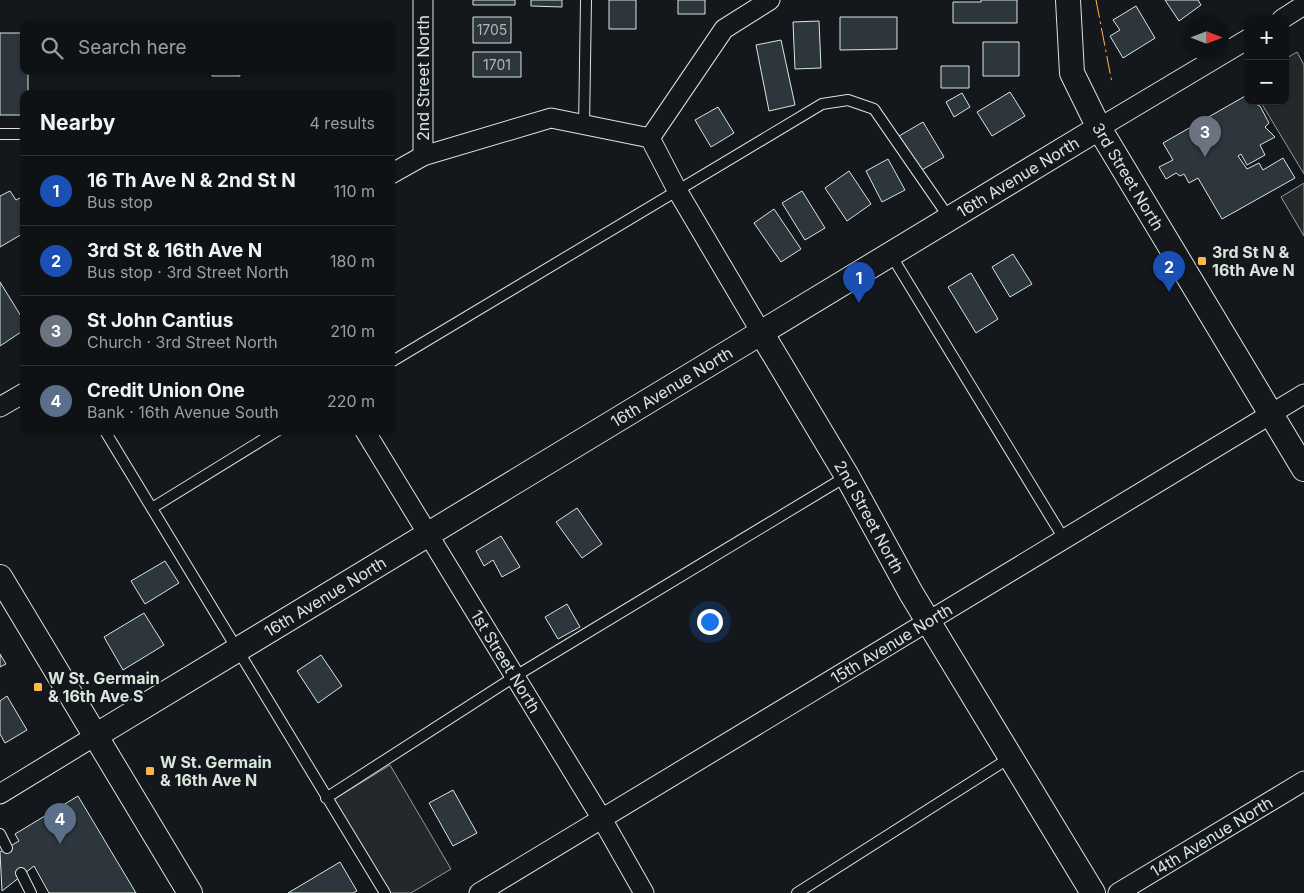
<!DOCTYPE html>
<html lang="en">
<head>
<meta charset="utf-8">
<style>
  :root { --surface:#0f1215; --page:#1d2022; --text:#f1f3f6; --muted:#9b9ea0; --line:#2f3234; --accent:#0f766e }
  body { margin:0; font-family:Inter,sans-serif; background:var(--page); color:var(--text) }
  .controls { position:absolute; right:15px; top:15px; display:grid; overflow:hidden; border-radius:10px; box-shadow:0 1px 4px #0004 }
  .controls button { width:45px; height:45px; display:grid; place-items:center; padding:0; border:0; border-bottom:1px solid var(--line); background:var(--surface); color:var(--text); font:25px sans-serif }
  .compass { position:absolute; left:1184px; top:15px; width:45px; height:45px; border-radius:50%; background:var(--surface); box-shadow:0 1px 4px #0004; rotate:90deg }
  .you { position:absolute; left:709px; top:621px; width:18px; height:18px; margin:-12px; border:4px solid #fff; border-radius:50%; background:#1a73e8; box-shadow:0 0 0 8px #1a73e833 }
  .badge { display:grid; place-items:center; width:32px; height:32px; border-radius:50%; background:var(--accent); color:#fff; font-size:16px; font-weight:700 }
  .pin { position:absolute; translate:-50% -41px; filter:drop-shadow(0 1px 2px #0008) }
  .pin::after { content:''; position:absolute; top:26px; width:18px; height:15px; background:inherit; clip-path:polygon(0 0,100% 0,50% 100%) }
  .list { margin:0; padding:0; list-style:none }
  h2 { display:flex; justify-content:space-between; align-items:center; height:65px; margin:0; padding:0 20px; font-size:21px }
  h2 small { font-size:16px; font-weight:400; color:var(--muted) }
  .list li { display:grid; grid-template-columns:32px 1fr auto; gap:15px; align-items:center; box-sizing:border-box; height:70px; padding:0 20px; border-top:1px solid var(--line) }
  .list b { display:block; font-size:19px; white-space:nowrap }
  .list p { margin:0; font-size:16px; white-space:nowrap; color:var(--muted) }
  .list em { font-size:16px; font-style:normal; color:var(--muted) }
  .icon { flex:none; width:28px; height:28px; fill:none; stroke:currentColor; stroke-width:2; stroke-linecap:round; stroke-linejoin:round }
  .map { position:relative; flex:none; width:1304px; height:893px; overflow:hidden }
  .search { position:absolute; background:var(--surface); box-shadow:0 1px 4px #0004; left:20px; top:20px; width:375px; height:55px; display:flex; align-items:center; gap:12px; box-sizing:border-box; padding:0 18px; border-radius:10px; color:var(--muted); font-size:19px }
  .panel { position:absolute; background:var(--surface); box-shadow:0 1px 4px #0004; left:20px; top:90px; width:375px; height:345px; border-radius:10px }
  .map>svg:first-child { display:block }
</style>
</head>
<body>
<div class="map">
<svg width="1304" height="893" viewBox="0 0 1304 893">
  <rect width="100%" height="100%" fill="#14181c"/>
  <path fill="#24282b" stroke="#939e99" d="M1297 52 1304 65V174L1260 101H1285V59Z
    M1304 183V236L1281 197Z
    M390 765 451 869 411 893H390L333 800Z"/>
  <path fill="#2c363c" stroke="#d8e6dc" d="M473 0H515V5H473Z
    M531 0H562V7L531 6Z
    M609 0H636V29H609Z
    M678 0H705V14H678Z
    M981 0H1017V23H953V2H981Z
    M1165 0H1198L1201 5 1179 21Z
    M1136 6 1155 38 1123 58 1110 36 1120 30 1113 20Z
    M473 17H511V43H473Z
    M840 17H897V49L840 50Z
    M819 21 821 68 795 69 793 22Z
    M0 33H24V71H28V94H24V115H0Z
    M781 40 795 105 769 111 756 45Z
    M983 42H1019V76H983Z
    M473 52H521V77H473Z
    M941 66H969V88H941Z
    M212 71H240V76H212Z
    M1010 92 1025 116 992 136 977 112Z
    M962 93 970 107 954 117 946 102Z
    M1247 95 1248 101 1260 106 1269 123 1265 127 1275 137 1260 145 1265 155 1247 165 1241 154 1238 156 1247 169 1259 163 1263 170 1283 158 1295 178 1222 219 1198 178 1189 183 1184 174 1180 176 1176 173 1166 179 1159 167 1173 160 1163 143Z
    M718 107 734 133 711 147 695 120Z
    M923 122 944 157 920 171 899 136Z
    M888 159 905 190 882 202 866 171Z
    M849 171 871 204 847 221 825 188Z
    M10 191 16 200 24 196V233L0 247V196Z
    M802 191 825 228 805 240 782 203Z
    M774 209 801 249 781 262 754 223Z
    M1013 254 1032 284 1010 297 992 267Z
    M971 273 998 319 976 333 948 287Z
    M0 282 24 321V330L0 346Z
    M577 508 602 544 582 558 556 522Z
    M501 536 520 567 502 577 493 560 484 566 476 551Z
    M165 561 179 583 145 604 131 581Z
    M567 604 580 627 558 639 545 617Z
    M144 613 164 645 123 670 104 637Z
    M0 654 6 664 0 667Z
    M321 655 342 686 318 703 297 671Z
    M7 696 27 730 5 743 0 734V701Z
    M453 790 477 833 453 846 429 803Z
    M78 796 136 893H49L34 866 2 891 0 852 19 841 15 834Z
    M340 862 357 891 353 893H288Z"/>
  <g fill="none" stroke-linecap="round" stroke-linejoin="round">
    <defs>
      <path id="service" d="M584 127 586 0
        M0 134H24
        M891 255 1064 539
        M391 362 822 104 848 100 874 109 950 219
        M105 431 385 893
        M152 508 277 431
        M326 798 514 677 847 476
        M0 834 7 848
        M21 873 31 893
        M797 893 1011 757"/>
      <g id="minor">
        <path d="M1282 19 1304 5"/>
        <path d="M1099 128 1248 39"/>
        <path d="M650 138 677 190 762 334"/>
        <path d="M650 138 724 29 770 0"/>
        <path d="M423 156V0"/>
        <path d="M391 174 423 156 551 118 650 138"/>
        <path d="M0 407 24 393"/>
        <path id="s1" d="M365 431 602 819 644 893"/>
        <path d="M0 794 95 736"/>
        <path id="s2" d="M479 893 1304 394"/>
        <path id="s3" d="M1118 893 1304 781"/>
      </g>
      <g id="tertiary">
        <path id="s4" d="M1068 0 1072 73 1099 128 1304 469"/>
        <path id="s5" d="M762 334 847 476 911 593 1093 893"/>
        <path d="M0 577 190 893"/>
        <path id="s6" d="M95 736 1099 128"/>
      </g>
    </defs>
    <use href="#service" stroke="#d8e6dc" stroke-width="12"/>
    <use href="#minor" stroke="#d8e6dc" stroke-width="21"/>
    <use href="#tertiary" stroke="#d8e6dc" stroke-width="26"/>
    <use href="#service" stroke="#14181c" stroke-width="10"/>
    <use href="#minor" stroke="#14181c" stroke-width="19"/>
    <use href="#tertiary" stroke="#14181c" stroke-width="24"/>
    <path stroke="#ffb74d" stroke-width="1" stroke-dasharray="18 4 2.5 4" stroke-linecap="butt" d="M1096 0 1112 83"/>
  </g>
  <g fill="#ffb74d" stroke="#14181c" stroke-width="2">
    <rect x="1197" y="256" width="10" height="10" rx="2.5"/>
    <rect x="33" y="682" width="10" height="10" rx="2.5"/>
    <rect x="145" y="766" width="10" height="10" rx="2.5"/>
  </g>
  <g text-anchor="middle" stroke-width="4" stroke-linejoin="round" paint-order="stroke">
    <g font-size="14" fill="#adbab4">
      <text x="492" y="35">1705</text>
      <text x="497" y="70">1701</text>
    </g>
    <g font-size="16" fill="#d8e6dc" stroke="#14181c">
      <text transform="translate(423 78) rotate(-90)" y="6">2nd Street North</text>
      <text dy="6" stroke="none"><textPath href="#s4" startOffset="191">3rd Street North</textPath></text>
      <text dy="6" stroke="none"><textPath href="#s6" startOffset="1079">16th Avenue North</textPath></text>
      <text dy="6" stroke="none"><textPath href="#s6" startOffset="674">16th Avenue North</textPath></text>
      <text dy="6" stroke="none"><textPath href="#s5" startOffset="212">2nd Street North</textPath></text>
      <text dy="6" stroke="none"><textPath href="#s6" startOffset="269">16th Avenue North</textPath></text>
      <text dy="6" stroke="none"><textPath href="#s2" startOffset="482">15th Avenue North</textPath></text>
      <text dy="6" stroke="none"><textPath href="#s1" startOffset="270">1st Street North</textPath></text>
      <text dy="6" stroke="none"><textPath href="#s3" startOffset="109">14th Avenue North</textPath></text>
    </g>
    <g font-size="16" font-weight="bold" fill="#d8e6dc" stroke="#14181c" text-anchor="start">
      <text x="1212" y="258">3rd St N &amp;<tspan x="1212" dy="18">16th Ave N</tspan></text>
      <text x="48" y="684">W St. Germain<tspan x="48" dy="18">&amp; 16th Ave S</tspan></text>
      <text x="160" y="768">W St. Germain<tspan x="160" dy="18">&amp; 16th Ave N</tspan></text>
    </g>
  </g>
</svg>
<div class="controls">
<button>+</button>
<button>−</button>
</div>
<svg class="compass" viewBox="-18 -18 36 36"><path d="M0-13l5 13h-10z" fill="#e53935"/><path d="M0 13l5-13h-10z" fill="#9b9ea0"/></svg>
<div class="you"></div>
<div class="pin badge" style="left:859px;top:303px;background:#1a4fb4">1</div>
<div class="pin badge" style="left:1169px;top:292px;background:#1a4fb4">2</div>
<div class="pin badge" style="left:1205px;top:157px;background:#6b7280">3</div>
<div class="pin badge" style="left:60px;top:844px;background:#5c6f8a">4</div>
<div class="search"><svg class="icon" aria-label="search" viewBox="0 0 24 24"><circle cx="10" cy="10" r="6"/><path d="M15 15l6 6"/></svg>Search here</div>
<section class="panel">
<h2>Nearby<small>4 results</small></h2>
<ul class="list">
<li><span class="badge" style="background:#1a4fb4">1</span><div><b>16 Th Ave N &amp; 2nd St N</b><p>Bus stop</p></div><em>110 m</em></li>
<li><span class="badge" style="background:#1a4fb4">2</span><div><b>3rd St &amp; 16th Ave N</b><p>Bus stop · 3rd Street North</p></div><em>180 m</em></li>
<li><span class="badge" style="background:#6b7280">3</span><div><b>St John Cantius</b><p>Church · 3rd Street North</p></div><em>210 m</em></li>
<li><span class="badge" style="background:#5c6f8a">4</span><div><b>Credit Union One</b><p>Bank · 16th Avenue South</p></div><em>220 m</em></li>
</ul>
</section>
</div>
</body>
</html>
